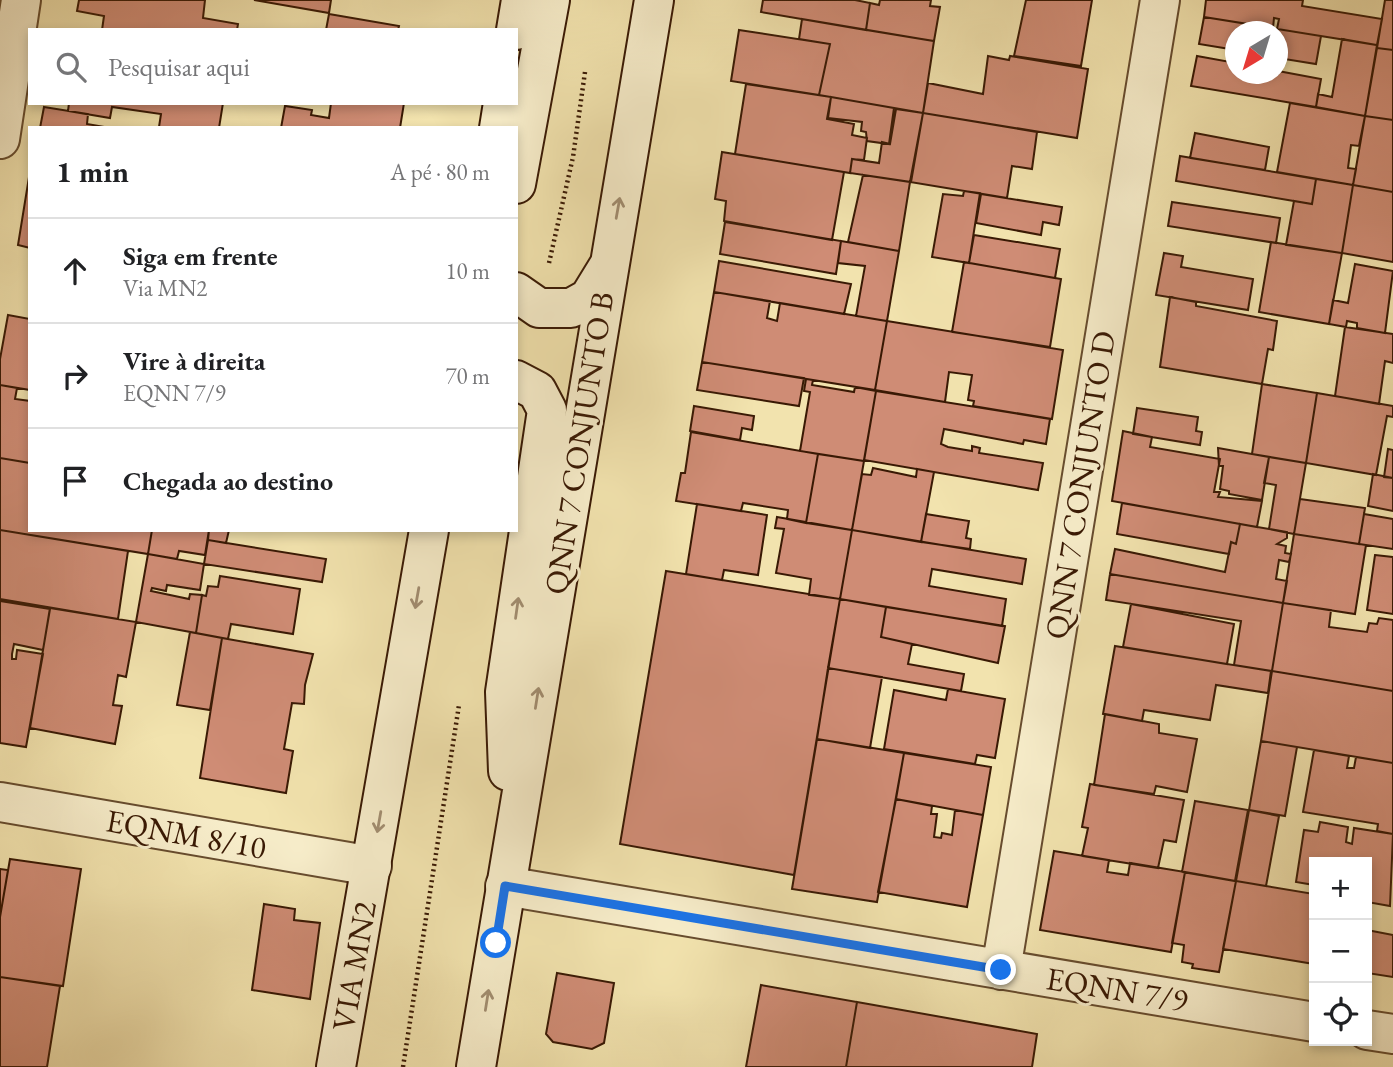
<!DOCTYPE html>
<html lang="pt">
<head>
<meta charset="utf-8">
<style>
  :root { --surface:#fff; --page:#f6f6f6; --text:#202124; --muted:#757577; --line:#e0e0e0 }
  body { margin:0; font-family:"EB Garamond",serif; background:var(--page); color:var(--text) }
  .controls { position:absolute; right:21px; bottom:21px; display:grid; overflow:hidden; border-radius:0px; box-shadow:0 4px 10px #0003 }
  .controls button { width:63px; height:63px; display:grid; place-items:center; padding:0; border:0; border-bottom:2px solid var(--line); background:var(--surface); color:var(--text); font:35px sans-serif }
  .compass { position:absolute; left:1225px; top:21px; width:63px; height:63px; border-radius:50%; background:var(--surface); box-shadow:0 4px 10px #0003; rotate:218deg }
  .stop { position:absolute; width:21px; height:21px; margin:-16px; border:5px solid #1a73e8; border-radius:50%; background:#fff }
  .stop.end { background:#1a73e8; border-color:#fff; box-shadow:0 2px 7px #0008 }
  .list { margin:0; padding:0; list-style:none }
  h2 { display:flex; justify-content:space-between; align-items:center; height:91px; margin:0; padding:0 28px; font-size:30px }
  h2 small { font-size:23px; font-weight:400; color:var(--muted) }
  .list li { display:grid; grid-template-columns:46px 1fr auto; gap:21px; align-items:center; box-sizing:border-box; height:105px; padding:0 28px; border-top:2px solid var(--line) }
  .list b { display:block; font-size:26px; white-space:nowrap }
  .list p { margin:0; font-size:23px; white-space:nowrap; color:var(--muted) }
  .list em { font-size:23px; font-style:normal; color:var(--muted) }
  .icon { flex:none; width:38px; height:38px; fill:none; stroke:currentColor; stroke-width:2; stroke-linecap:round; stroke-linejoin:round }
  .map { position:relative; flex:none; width:1393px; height:1067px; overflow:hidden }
  .search { position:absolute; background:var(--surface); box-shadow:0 4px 10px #0003; left:28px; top:28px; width:490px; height:77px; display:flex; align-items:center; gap:18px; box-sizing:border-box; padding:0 24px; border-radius:0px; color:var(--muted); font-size:26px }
  .panel { position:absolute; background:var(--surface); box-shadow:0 4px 10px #0003; left:28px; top:126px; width:490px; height:406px; border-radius:0px }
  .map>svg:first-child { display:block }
</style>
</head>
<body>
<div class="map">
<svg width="1393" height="1067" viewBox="0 0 1393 1067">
  <rect width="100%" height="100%" fill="#f2e3ae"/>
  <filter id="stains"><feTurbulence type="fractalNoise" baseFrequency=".00286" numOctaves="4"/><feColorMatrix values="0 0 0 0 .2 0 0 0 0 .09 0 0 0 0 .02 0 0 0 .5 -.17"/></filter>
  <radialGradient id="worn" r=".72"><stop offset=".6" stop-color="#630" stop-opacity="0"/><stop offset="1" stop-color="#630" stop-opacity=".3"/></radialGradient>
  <path fill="#cf8c75" stroke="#391904" stroke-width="2" d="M79 0H205L203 18 238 24 237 30H102L104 16 77 11Z
    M254 0H331L329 13Z
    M763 0H855L870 3 866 30 761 12Z
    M880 0H931L930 6 940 7 934 41 866 30 870 3 879 5Z
    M1026 0H1092L1081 66 1014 56Z
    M1206 0H1303L1302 6 1382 19 1377 45 1277 29 1279 19 1274 18 1273 28 1204 17Z
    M1385 0H1393V50L1377 48Z
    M329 14 399 26 398 30H326Z
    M1204 17 1321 36 1316 64 1278 58V32H1236V50L1199 44Z
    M802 19 934 41 923 113 819 95 830 44 799 39Z
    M739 30 830 44 819 95 731 81Z
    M1342 39 1377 45 1365 116 1316 107 1318 94 1332 97Z
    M1377 48 1393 50V120L1365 116Z
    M988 56 1009 60 1010 56 1088 69 1077 138 923 113 928 83 983 94Z
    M1197 56 1236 63V74H1278V71L1321 79 1316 107 1191 86Z
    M746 84 831 97 827 119 854 124 852 135 867 138 864 160 852 159 850 173 735 154Z
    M831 97 894 108 889 144 867 141 866 132 861 131 862 122 828 118Z
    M69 103H223L219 128H164L159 127 161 114 112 107 110 118 68 111Z
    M331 103H404L400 128H281L285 106 312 110 311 115 329 118Z
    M1290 103 1365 116 1359 146 1351 145 1348 168 1356 169 1353 185 1277 172Z
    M44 107 88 114 87 124 110 128H40Z
    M896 109 923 113 911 182 850 173 852 159 879 163 882 142 890 144Z
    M923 113 1037 132 1032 169 1012 166 1007 198 910 182Z
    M1365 116 1393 120V192L1353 185Z
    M1195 133 1269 147 1265 170 1190 158Z
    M722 152 844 172 832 240 724 221 726 201 715 199Z
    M1180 156 1316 179 1312 204 1176 181Z
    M863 175 910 182 899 251 848 242Z
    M29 177H30V248L18 245Z
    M1316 179 1353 185 1342 253 1286 245 1294 201 1312 204Z
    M1353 185 1393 192V262L1342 253Z
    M964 191 980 193 969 263 932 257 943 194 963 196Z
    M981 194 1062 207 1059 225 1043 222 1041 235 976 223Z
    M1172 202 1280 218 1276 243 1168 226Z
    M725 222 841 241 836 274 720 254Z
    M974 235 1060 249 1055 278 969 263Z
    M841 241 899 251 887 321 856 316 865 266 838 263Z
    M1271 242 1342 253 1329 324 1259 312Z
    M1164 253 1183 256 1181 267 1253 279 1248 310 1156 295Z
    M719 261 851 284 844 314 714 292Z
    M964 262 1061 279 1050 347 952 332Z
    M1355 264 1393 271 1385 333 1357 328V323L1347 321 1346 327 1329 324 1333 300 1348 303Z
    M714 292 770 301 767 318 777 321 780 303 887 321 875 390 702 362Z
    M1170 297 1196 302V306L1277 321 1273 350 1268 349 1262 384 1160 367Z
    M8 315 30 319V390L0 385V359Z
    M887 321 1063 350 1052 419 973 406 974 401 968 400 972 375 949 372 945 402 875 390Z
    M1345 327 1393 334V363L1385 361 1379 404 1335 396Z
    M702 362 804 378 799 406 697 390Z
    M806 379 813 380 812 385 854 392 855 387 876 391 864 461 800 451 810 392 804 391Z
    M1262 384 1317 393 1306 463 1252 454Z
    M0 385 17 388 15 399 30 401V463L0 458Z
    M876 391 1050 419 1046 444 1024 440 1023 444 944 429 941 444 948 447 972 451V446L980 448 979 453 1043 463 1038 490 864 460Z
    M1317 393 1393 406V417L1387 416 1376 475 1306 463Z
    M694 406 754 416 752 430 742 428 740 440 690 431Z
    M1137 408 1198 417 1196 431 1202 432 1200 445 1133 434Z
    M1123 431 1152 437 1150 447 1220 459 1214 492H1220L1218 497 1262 501 1257 527 1112 501Z
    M691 432 818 454 806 523 787 519 788 510 743 503 741 511 676 501 681 473H685Z
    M1218 448 1269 457 1262 500 1229 494V491L1220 489 1223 466H1219Z
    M1388 449 1393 450V478L1384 477Z
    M818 454 864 461 852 530 806 523Z
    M1269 457 1306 463 1294 534 1269 529 1276 485 1264 483Z
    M0 458 30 463V530H152L148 554 0 530Z
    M873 468 916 477 917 469 934 472 921 542 852 530 862 474 871 475Z
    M1373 474 1393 478V511L1368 506Z
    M1300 499 1365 508 1359 544 1294 534Z
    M1122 503 1240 524 1236 544 1231 542 1229 554 1117 534Z
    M697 504 767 515 758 575 724 570 722 580 686 574Z
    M926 514 969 521 966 538 971 539 970 549 921 542Z
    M1364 514 1393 519V549L1359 544Z
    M777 517 852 530 840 599 809 595 811 579 776 573 784 529 775 528Z
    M1240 524 1287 532V538L1277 544 1286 546 1285 553 1291 554 1289 562 1279 560 1276 579 1287 581 1283 603 1110 574 1115 549 1225 572 1231 542 1236 544Z
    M0 530 128 551 118 619 0 599Z
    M152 530H209L205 555 179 551 177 559 148 554Z
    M209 530H229L226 543 208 540Z
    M852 530 1026 559 1022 584 932 569 929 586 1006 599 1002 626 840 599Z
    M1294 534 1366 545 1355 614 1283 603Z
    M208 540 326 559 322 582 204 564Z
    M148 554 204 564 200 590 167 585 166 591 152 588 151 591 189 599 190 594 202 595 196 633 136 622Z
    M1375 555 1393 557V614L1367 610Z
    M666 571 840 599 794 875 620 844Z
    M1110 574 1283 603 1272 671 1234 665 1241 621 1106 600Z
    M220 576 300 589 293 634 231 624 228 639 196 633 202 595 206 596 208 586 218 587Z
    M840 599 886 607 881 637 912 644 908 664 964 674 961 691 828 668Z
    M0 601 50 609 43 650 14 644 12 654V659H16L17 650 43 654 26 747 0 743Z
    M1283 603 1331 610 1329 627 1367 632 1369 623 1377 624 1379 618 1393 620V691L1272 671Z
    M1131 604 1234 624 1227 664 1123 647Z
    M886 607 1005 626 998 663 881 637Z
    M50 608 136 622 126 677 118 675 113 705 122 706 115 744 30 728Z
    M190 632 222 638 210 710 177 705Z
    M222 638 313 654 305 685 304 704 292 703 284 749 293 751 286 793 200 778Z
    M1115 646 1271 671 1268 693 1216 685 1210 720 1144 710 1142 721 1103 714Z
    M828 668 882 677 870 748 817 739Z
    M1272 671 1393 691V763L1261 741Z
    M948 689 1005 699 995 758 977 755 975 764 884 749 894 690 946 700Z
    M1105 714 1159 724V733L1197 739 1187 792 1156 786 1154 794 1094 785Z
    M817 739 904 753 877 902 792 889Z
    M1261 741 1297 747 1285 816 1249 810Z
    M1314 750 1349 756 1347 768H1354L1356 757 1393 763V834L1377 831 1378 824 1303 812Z
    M904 753 991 767 983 815 896 799Z
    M1090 784 1184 800 1176 842 1164 840 1158 868 1082 856 1088 828 1082 827Z
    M896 799 932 806 931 814H937L934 837 941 838 942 833 952 835 955 810 983 815 967 907 878 892Z
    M1195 801 1248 810 1235 881 1182 872Z
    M1249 810 1279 816 1266 886 1236 881Z
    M1320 822 1348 827 1346 842 1352 844 1354 828 1393 834 1390 906 1367 902V862H1314V885L1296 882 1304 830 1318 832Z
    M1054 851 1109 860 1107 872 1128 875 1130 863 1185 872 1171 952 1040 930Z
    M10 859 81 869 63 986 0 977V917Z
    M0 869 8 870 0 917Z
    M1185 872 1236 881 1219 972 1192 968 1193 964 1182 962 1184 945 1172 943Z
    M1236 881 1314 894V964L1223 949Z
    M264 904 295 909 294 920 320 923 310 999 252 990Z
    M1367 930 1393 935V977L1367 973Z
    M557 973 614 983 604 1043 592 1049 553 1042 546 1034Z
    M0 977 60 986 47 1067H0Z
    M761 985 857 1002 846 1067H746Z
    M857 1002 1037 1034 1032 1067H846Z"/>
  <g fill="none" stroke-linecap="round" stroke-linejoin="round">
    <defs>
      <path id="street" d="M0 139 21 0
        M0 802 372 866
        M505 886 1314 1022
        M1001 970 1160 0
        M1367 1030 1393 1034"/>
      <path id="secondary" d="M516 30 521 0
        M499 128 503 103
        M516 184 550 0
        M516 292 539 308H571L589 298 608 267
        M508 771 505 692 547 410 537 391 516 380
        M336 1067 429 530
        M476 1067 654 0"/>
    </defs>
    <use href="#street" stroke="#674c2e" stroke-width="42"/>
    <use href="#secondary" stroke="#391904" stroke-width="42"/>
    <path stroke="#391904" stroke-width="4.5" stroke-dasharray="2 3.5" stroke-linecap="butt" d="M549 263 573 157 585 72
      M403 1067 459 705"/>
    <use href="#street" stroke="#f7edca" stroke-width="38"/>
    <use href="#secondary" stroke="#f7edca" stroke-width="38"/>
  </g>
  <defs><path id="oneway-shaft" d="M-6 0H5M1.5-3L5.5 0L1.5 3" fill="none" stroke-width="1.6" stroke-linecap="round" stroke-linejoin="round" transform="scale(1.75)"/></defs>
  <g stroke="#a28e71">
    <use href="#oneway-shaft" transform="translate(618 208) rotate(-80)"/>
    <use href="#oneway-shaft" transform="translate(417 598) rotate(100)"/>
    <use href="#oneway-shaft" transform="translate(517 608) rotate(-82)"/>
    <use href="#oneway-shaft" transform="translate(537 698) rotate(-81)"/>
    <use href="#oneway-shaft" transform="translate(379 822) rotate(100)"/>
    <use href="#oneway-shaft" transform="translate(487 1000) rotate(-81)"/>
  </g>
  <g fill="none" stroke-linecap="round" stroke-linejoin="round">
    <path stroke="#1a73e8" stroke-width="9" d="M496 943 505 886 1001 970"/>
  </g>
  <g text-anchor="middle" stroke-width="6" stroke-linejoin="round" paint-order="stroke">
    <g font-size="32" fill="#391904" stroke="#f7edca">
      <text transform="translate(579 443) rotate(-81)" y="11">QNN 7 CONJUNTO B</text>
      <text transform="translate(1080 485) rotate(-81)" y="11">QNN 7 CONJUNTO D</text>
      <text transform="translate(186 834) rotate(10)" y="11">EQNM 8/10</text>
      <text transform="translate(354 966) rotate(-80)" y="11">VIA MN2</text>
      <text transform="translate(1117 989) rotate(9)" y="11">EQNN 7/9</text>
    </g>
  </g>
  <rect width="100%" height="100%" filter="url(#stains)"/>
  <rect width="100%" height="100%" fill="url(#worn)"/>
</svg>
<div class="controls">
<button>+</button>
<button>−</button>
<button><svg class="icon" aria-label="locate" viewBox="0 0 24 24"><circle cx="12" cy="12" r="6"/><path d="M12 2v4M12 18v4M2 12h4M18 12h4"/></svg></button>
</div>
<svg class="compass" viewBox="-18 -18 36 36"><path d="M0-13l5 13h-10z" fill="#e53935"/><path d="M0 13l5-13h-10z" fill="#757577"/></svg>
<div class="stop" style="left:496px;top:943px"></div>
<div class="stop end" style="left:1001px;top:970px"></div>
<div class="search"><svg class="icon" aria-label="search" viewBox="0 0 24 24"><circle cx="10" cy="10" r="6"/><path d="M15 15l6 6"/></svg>Pesquisar aqui</div>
<section class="panel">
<h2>1 min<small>A pé · 80 m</small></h2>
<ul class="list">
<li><svg class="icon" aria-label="ahead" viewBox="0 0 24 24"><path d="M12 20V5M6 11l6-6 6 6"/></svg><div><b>Siga em frente</b><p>Via MN2</p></div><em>10 m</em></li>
<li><svg class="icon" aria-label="right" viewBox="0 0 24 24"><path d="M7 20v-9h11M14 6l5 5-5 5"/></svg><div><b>Vire à direita</b><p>EQNN 7/9</p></div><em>70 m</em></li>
<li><svg class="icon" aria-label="arrive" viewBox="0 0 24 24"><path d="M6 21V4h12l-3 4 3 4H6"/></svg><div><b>Chegada ao destino</b></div></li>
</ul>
</section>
</div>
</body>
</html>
